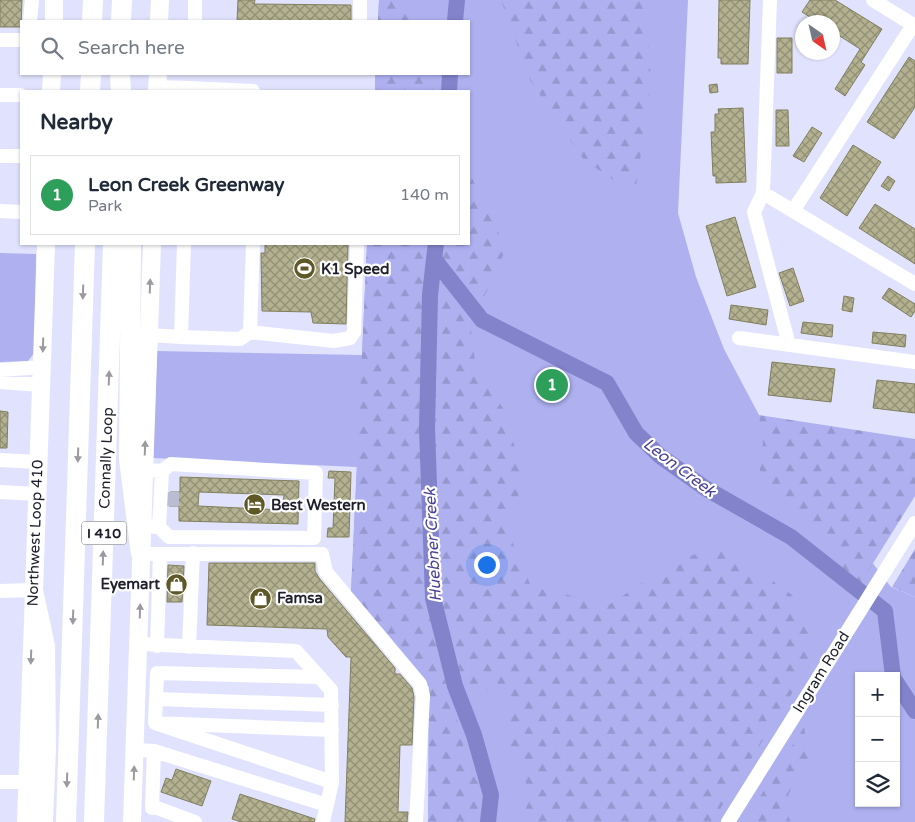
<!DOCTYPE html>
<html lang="en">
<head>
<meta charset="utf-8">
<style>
  :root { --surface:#fff; --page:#f2f2f3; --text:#1f2937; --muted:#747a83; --line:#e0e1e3; --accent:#b45309 }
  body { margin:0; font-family:"Varela Round",sans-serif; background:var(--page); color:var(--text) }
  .controls { position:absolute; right:15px; bottom:15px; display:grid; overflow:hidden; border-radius:0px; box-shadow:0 1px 4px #0004 }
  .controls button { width:45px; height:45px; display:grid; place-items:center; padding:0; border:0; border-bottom:1px solid var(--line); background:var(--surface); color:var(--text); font:25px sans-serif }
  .compass { position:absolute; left:795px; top:15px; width:45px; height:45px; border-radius:50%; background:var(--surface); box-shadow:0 1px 4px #0004; rotate:146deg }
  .you { position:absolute; left:486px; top:564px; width:18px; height:18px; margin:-12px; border:4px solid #fff; border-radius:50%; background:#1a73e8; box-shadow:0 0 0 8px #1a73e833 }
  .badge { display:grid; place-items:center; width:32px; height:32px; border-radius:50%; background:var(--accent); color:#fff; font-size:16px; font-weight:700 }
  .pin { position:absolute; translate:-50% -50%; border:2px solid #fff; box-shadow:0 1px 5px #0006 }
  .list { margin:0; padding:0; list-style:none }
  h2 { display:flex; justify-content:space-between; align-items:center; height:65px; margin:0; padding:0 20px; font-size:21px }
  h2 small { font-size:16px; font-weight:400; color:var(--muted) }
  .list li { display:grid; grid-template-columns:32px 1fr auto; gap:15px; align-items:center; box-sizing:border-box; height:80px; margin:0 10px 10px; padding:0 10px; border:1px solid var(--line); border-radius:0px }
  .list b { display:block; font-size:19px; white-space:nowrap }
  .list p { margin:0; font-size:16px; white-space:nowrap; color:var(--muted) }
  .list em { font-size:16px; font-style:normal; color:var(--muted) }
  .icon { flex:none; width:28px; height:28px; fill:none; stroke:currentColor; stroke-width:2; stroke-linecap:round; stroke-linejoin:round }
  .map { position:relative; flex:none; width:915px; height:822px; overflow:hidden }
  .search { position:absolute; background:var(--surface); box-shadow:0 1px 4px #0004; left:20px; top:20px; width:450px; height:55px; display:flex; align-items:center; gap:12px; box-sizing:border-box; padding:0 18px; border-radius:0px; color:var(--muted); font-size:19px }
  .panel { position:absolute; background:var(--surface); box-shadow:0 1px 4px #0004; left:20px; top:90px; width:450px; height:155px; border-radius:0px }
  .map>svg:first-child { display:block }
</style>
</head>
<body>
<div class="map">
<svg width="915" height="822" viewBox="0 0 915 822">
  <defs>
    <pattern id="forest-firs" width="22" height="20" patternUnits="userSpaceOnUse" patternTransform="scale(1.25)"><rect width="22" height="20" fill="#aeb0f0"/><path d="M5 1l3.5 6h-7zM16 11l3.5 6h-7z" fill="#9597ce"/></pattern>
    <pattern id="building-cross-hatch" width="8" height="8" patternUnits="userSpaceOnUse" patternTransform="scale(1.25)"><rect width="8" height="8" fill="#b3b18f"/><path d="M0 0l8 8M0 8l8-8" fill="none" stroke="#918f75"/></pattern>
  </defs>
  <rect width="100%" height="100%" fill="#e1e3fe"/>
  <path fill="#aeb0f0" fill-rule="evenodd" d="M379 0H688L678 213 696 277 724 349 759 415 891 587 915 597V822H428L429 687 351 592 357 467 153 458 157 351 362 355 367 244H469V91H375V74H469V21H378ZM859 676H896V803H859Z
    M0 253 36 254 35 352 28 361 0 362Z"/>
  <path fill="url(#forest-firs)" d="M379 0H412L411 21H378Z
    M501 0H646L651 82 635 195 583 159 530 80Z
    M375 74H437L438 91H375Z
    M469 172 506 248 493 280 470 322 476 370 505 411 524 481 506 527 530 584 607 606 678 560 726 544 738 556 792 595 817 653 712 822H522V816L531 798 523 774 504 737 510 713 493 684 476 701 449 694 462 736 466 764 483 789 476 822H428L429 687 351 592 367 244H469Z
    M759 415 915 439V496L852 597 832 576 845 551 804 513 779 503 759 478 763 442Z
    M915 549V597L892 587Z
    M804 727 810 765C795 784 778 797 791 822H744Z"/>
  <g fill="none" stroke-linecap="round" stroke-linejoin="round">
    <path stroke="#8283ca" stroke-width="16" d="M455 21 457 0
      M449 91 450 74
      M436 244 434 259 482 320 607 383 636 433 660 456 705 488 791 537 885 611 893 676
      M434 259 430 295 427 428 433 598 455 686 474 735 491 795 488 822
      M896 682 915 711"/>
  </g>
  <path fill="url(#building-cross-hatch)" stroke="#817f5f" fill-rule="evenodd" d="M0 0H22L21 27H0Z
    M238 0H255L254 4 351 5V21H237Z
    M719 0H750L748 64H721V58H718Z
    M810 0H835L882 29 861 62 865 65 845 96 835 89 860 49 832 31V22H818L802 12Z
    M777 38H792V73H777Z
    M909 57 915 61V107L894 139 867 122Z
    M717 84 718 92 710 93 709 85Z
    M743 108 746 182 716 183V176H713L711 132H715V114H719L718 109Z
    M776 110H788L789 146H776Z
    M812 127 822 133 804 162 793 156Z
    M853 145 881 162 847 216 820 198Z
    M888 176 895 181 889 191 881 186Z
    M875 204 915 229V264L859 228Z
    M735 217 756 287 727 296 706 226Z
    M265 244H348L346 324 313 323 311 312 262 311 261 253H265Z
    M793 268 804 301 790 306 779 273Z
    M889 288 915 304V311L911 317 882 298Z
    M844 296 854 298 852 312 842 310Z
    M731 305 768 310 766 325 729 319Z
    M803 322 833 325 832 337 801 333Z
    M873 332 906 335 905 347 872 343Z
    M772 362 835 369 831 402 768 395Z
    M877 380 915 384V413L873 408Z
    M0 411 8 412 7 448H0Z
    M329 471 351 472 349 537H327L328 528H333L335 478H328Z
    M180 477 299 481 298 524 179 521V506H169L170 492H180ZM199 492 284 495 283 510 198 506Z
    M209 563H315V571L319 578 395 668V674H400L412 688 414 697 412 745H400L398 812H408L407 822H345L351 657H346L328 637 327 629 207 625Z
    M168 565 184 566 182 602H167Z
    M176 769 211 781 202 806 161 792 166 778 172 780Z
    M240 794 315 819 314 822H241L232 819Z"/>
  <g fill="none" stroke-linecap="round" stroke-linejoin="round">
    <path stroke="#babcd4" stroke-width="14" stroke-dasharray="14 7" stroke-linecap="butt" d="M172 506V492"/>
    <path stroke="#fff" stroke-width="14" d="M770 0 763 193 754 212 789 345
      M873 0 915 26
      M30 21 32 0
      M195 21V0
      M360 21V0
      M0 40H21
      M157 87 188 88
      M188 91V88L253 91
      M0 95H21
      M0 156H21
      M763 193 915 284
      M0 211 21 212
      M793 211 913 25
      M250 332 334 341 350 338 354 332 357 244
      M149 335 181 337 184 244
      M181 337 240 339 250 332 253 244
      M739 338 915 362
      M0 370 42 367
      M0 382 41 385
      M0 460 38 462
      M0 492 37 494
      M143 526 159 527 169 537 314 538 316 473 171 464 162 471 144 470
      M159 527 162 471
      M141 554H322L326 572 420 684 423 696 416 822
      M0 591 33 590
      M139 644 296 651 331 690 332 782
      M157 646 160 554
      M189 647 193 553
      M320 677 157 673 156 699 332 705
      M156 699 155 723 332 730
      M135 750 154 751 327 805 332 782 155 723
      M0 782H27
      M152 808 154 751
      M157 808 195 822
      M323 822 327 805
      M728 822 915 523"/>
    <path stroke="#fff" stroke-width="18" d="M54 21V0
      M159 21 160 0
      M51 91 52 74
      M157 91 158 74
      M26 822 46 244
      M132 822 152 244"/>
    <path stroke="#fff" stroke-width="20" d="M92 21 93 0
      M121 21 122 0
      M120 74 121 91
      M90 91 91 74
      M131 244 129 459 141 554
      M33 590 45 646 46 748 43 822
      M66 822 85 244
      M94 822 113 244"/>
  </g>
  <defs><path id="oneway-solid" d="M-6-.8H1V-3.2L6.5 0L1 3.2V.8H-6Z" transform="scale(1.25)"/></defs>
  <g fill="#9a9aa0">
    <use href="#oneway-solid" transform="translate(150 286) rotate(-88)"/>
    <use href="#oneway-solid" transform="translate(83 292) rotate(92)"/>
    <use href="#oneway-solid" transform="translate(43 345) rotate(92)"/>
    <use href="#oneway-solid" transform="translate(109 378) rotate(-88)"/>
    <use href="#oneway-solid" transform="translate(145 448) rotate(-88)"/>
    <use href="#oneway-solid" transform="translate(78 455) rotate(92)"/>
    <use href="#oneway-solid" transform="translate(103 558) rotate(-88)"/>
    <use href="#oneway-solid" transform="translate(140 611) rotate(-88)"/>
    <use href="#oneway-solid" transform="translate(73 617) rotate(92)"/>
    <use href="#oneway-solid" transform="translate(31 657) rotate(92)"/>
    <use href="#oneway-solid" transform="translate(98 721) rotate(-88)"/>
    <use href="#oneway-solid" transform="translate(134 773) rotate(-88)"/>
    <use href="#oneway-solid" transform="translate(67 780) rotate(92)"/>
  </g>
  <defs>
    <symbol id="stadium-disc" viewBox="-11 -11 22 22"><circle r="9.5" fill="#5d5825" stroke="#fff"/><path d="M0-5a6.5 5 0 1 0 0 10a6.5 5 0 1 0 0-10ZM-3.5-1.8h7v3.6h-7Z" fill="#fff"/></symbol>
    <symbol id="hotel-disc" viewBox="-11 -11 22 22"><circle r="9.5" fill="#5d5825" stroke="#fff"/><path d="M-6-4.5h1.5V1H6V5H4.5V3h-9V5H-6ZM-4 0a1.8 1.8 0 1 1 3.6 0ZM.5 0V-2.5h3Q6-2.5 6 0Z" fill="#fff"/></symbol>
    <symbol id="shop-disc" viewBox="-11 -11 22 22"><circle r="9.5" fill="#5d5825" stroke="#fff"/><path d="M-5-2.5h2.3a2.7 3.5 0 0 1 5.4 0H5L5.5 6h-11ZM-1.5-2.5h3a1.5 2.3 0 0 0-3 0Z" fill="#fff"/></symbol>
  </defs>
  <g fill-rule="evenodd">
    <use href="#stadium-disc" x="292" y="256" width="25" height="25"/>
    <use href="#hotel-disc" x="242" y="492" width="25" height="25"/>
    <use href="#shop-disc" x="164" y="572" width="25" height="25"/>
    <use href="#shop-disc" x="248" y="586" width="25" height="25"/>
  </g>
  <g text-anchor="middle" stroke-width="4.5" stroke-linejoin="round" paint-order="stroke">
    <rect fill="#fff" stroke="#62626b" stroke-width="1" x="81.5" y="521.5" width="45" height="23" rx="4"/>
    <g font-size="14" font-weight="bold" fill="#1f1f2b">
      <text x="104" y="538">I 410</text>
    </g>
    <g font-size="15" font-weight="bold" fill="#1f1f2b" stroke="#fff" text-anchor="start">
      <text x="321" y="274">K1 Speed</text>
      <text x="271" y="510">Best Western</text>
      <text x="160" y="589" text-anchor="end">Eyemart</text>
      <text x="277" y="603">Famsa</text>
    </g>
    <g font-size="15" fill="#1f1f2b" stroke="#fff">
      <text transform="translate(106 458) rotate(-88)" y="5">Connally Loop</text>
      <text transform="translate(35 533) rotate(-88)" y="5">Northwest Loop 410</text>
      <text transform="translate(821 672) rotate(-58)" y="5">Ingram Road</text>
    </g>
    <g font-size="16" font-style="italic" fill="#494299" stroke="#fff">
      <text transform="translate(680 467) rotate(37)" y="6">Leon Creek</text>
      <text transform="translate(432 545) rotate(-93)" y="6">Huebner Creek</text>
    </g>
  </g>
</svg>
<div class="controls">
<button>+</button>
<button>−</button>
<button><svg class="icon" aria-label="layers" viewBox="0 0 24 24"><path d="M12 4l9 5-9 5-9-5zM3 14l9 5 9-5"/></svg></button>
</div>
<svg class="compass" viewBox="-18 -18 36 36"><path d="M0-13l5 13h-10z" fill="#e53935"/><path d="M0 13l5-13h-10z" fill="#747a83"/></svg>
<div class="you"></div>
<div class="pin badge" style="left:552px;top:385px;background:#2e9e5b">1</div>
<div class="search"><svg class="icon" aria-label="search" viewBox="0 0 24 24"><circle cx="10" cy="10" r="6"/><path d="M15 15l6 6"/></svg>Search here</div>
<section class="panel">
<h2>Nearby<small></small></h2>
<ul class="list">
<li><span class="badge" style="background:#2e9e5b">1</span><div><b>Leon Creek Greenway</b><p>Park</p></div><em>140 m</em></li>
</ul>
</section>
</div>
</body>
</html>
